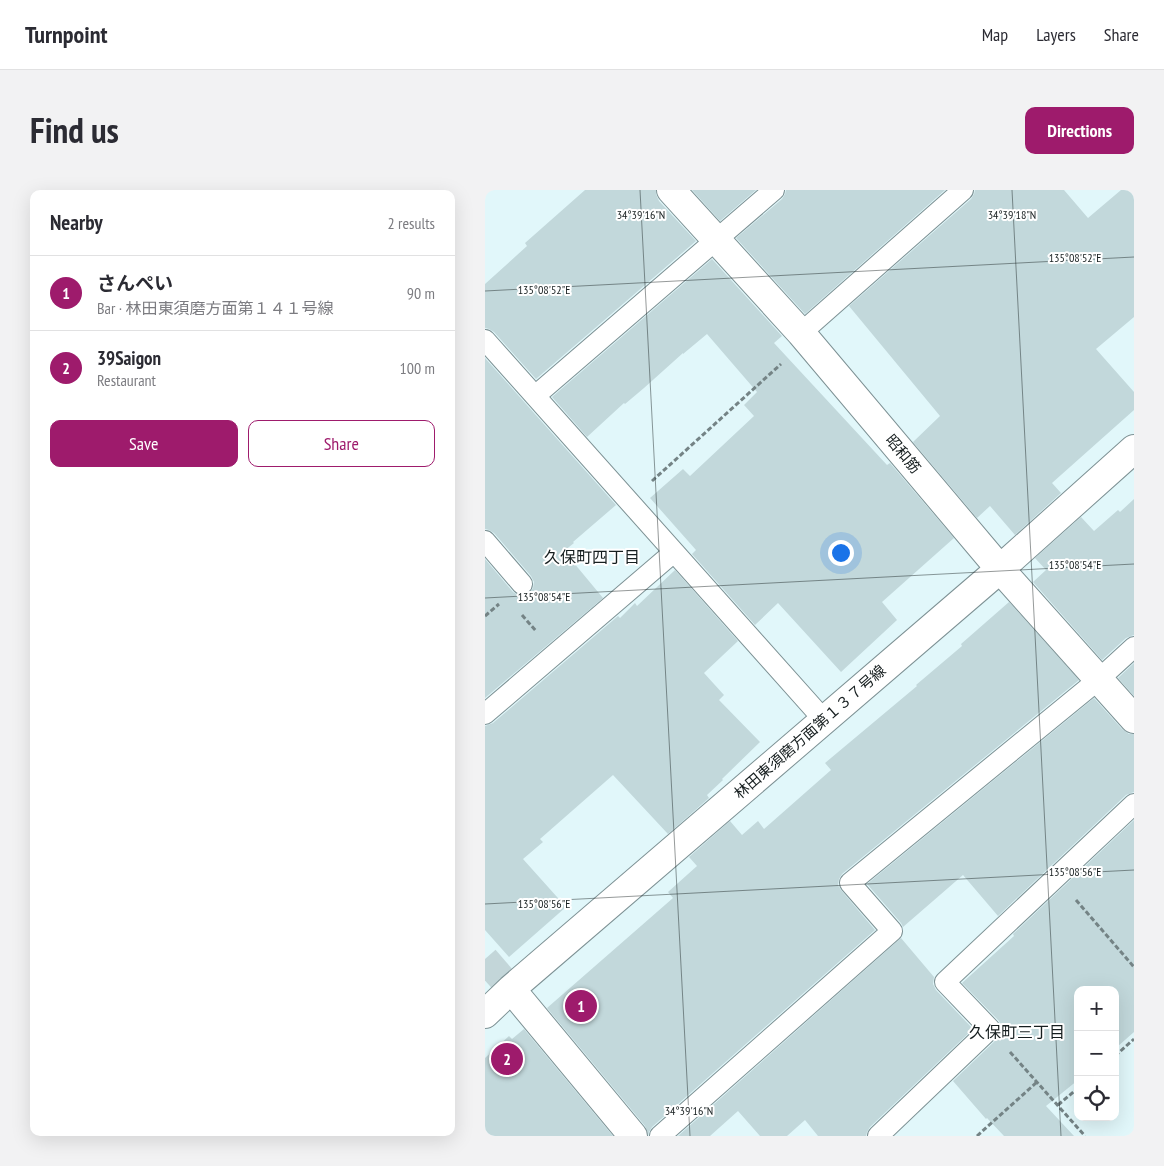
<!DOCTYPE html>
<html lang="en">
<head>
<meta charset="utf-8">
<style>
  :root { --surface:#fff; --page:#f2f2f3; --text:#2b2b33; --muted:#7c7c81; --line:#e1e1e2; --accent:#9e1b6c }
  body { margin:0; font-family:"PT Sans Narrow","Noto Sans JP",sans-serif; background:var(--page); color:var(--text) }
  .controls { position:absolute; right:15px; bottom:15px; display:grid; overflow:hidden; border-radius:10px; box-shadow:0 5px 20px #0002 }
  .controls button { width:45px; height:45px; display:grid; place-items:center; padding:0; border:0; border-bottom:1px solid var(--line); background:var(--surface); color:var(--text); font:25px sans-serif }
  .you { position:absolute; left:355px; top:362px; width:18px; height:18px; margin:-12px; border:4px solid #fff; border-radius:50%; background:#1a73e8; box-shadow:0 0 0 8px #1a73e833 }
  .badge { display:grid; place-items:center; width:32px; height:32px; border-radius:50%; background:var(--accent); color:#fff; font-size:16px; font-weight:700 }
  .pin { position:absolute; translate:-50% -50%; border:2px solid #fff; box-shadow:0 1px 5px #0006 }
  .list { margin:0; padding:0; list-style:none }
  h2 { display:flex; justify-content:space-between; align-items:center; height:65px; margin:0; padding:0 20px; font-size:21px }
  h2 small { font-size:16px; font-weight:400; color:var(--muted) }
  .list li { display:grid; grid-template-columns:32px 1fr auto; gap:15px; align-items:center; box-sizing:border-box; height:75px; padding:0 20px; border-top:1px solid var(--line) }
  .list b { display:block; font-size:19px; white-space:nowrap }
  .list p { margin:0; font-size:16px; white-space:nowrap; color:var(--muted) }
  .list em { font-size:16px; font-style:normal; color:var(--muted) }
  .actions { display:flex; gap:10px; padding:15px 20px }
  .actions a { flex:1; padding:11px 0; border:1px solid var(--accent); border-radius:10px; text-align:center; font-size:18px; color:var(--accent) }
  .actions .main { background:var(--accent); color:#fff }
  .icon { flex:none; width:28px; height:28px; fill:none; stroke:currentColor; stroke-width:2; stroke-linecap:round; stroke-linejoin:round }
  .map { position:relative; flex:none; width:649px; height:946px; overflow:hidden; border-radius:10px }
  header { display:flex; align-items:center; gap:30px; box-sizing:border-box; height:70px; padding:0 25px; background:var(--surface); border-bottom:1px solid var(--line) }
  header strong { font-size:24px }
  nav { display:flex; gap:28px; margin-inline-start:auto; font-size:18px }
  .intro { display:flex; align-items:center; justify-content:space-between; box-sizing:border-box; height:120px; padding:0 30px }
  h1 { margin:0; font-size:35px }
  .button { padding:12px 22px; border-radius:10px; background:var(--accent); color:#fff; font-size:18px; font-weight:700 }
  main { display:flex; gap:30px; padding:0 30px }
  aside { flex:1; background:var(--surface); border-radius:10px; box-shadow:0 5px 20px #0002 }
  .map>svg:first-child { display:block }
</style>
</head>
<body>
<header>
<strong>Turnpoint</strong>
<nav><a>Map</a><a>Layers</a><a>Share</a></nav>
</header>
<div class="intro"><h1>Find us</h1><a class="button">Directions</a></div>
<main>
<aside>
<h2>Nearby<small>2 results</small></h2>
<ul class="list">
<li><span class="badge">1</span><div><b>さんぺい</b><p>Bar · 林田東須磨方面第１４１号線</p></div><em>90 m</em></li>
<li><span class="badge">2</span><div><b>39Saigon</b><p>Restaurant</p></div><em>100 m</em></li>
</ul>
<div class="actions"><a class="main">Save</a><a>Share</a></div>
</aside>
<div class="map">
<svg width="649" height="946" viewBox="0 0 649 946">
  <rect width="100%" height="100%" fill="#e1f7fa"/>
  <path fill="#c2d8db" d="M100 0H171V4L174 11 211 51 51 189 9 142 4 139 0 138V94L42 56 40 53Z
    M207 0H271L235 31Z
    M301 0H460L320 124 251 48 297 9 300 4Z
    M490 0H579L603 28 636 0H649V127L611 159 649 202V220L567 293 576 303 530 345 505 316 492 328 428 252 455 226 364 116 486 9 489 4Z
    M227 69 297 146 289 153 402 275 405 273 469 348 397 412 412 430 356 482 293 413 270 435 207 364 211 360 165 308 198 279 205 286 269 226 259 215 272 202 222 144 198 164V163L159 198 140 214 139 213 102 247 67 207Z
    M0 168 131 315 88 352 89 353 79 361 118 408 0 508V369L28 402 33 405 39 406 44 403 48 398 49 392 46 386 9 343 4 340 0 339Z
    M649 309V445L646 446 641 448 617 470 548 392 561 380 550 368 596 327 609 341 633 320 635 322Z
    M190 380 253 451 219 483 239 505 234 510 275 552 237 589 238 590 222 605 224 608 183 644 128 585 55 649 58 652 38 669 81 717 24 767 0 740V536L8 533 133 426 135 428 150 413 152 416Z
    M524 412 594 490 357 684 354 689 353 695 356 700 390 740 167 937 164 942 163 946V943L160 936 62 818 188 708 183 702 212 676 204 667 245 631 257 645 273 631 279 639 346 580 340 573 432 496 431 495 477 456 476 454Z
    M649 473V506L633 488Z
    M609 508 637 539 644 544H649V602L646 603 641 605 513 726 478 685 418 737 416 733 382 694Z
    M649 630V842L632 857 630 855V800H593V890L561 916 589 946H519L502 928 501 929 468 891 513 848 516 842V836L514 831 477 793 529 746 528 744Z
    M416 748 449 787 448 794 451 800 488 839 385 937 382 942 381 946H333L320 930 302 946H275L253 921 225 946H193Z
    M39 839 128 946H0V868L24 846 27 849Z"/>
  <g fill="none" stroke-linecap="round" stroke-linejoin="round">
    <path stroke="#c3d6d9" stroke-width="28" stroke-dasharray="28 14" stroke-linecap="butt" d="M0 769 26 799"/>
    <defs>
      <path id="service" d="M316 143 478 0
        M0 150 339 530
        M50 206 289 0
        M0 351 37 394
        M0 524 189 362
        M175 946 407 741 365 693 613 490 649 457
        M393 946 505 839 460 792 649 614"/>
      <path id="minor" d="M186 0 316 143 515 379 649 529
        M26 799 148 946
        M0 824 26 799 515 379 649 259"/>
    </defs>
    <use href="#service" stroke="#7d9194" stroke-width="22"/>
    <use href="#minor" stroke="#7d9194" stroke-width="30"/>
    <path stroke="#748385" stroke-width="3" stroke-dasharray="5 2.5" stroke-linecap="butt" d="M167 291 296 174
      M37 425 51 441
      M0 426 14 414
      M591 710 649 777
      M525 862 600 946
      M630 866 649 849
      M573 915 593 898
      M492 946 552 892"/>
    <use href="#service" stroke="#fff" stroke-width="20"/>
    <use href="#minor" stroke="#fff" stroke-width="28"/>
  </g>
  <path fill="none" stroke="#161e1f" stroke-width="1" stroke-opacity="0.45" d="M155 0 205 946M527 0 576 946M0 101 649 67M0 408 649 374M0 714 649 680"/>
  <g text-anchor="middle" stroke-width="4" stroke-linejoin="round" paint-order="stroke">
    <g font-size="15" fill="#161e1f" stroke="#fff">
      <text transform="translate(418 264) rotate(50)" y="5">昭和筋</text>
      <text transform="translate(325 542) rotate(-41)" y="5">林田東須磨方面第１３７号線</text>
    </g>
    <g font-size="16" fill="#161e1f" stroke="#fff">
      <text x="107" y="373">久保町四丁目</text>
      <text x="532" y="848">久保町三丁目</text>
    </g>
  </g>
  <g font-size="12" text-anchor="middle" fill="#161e1f" stroke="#fff" stroke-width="4" stroke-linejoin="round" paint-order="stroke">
    <text x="156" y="29">34°39'16"N</text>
    <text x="527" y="29">34°39'18"N</text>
    <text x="590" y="72">135°08'52"E</text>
    <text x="59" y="104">135°08'52"E</text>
    <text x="590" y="379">135°08'54"E</text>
    <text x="59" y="411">135°08'54"E</text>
    <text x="590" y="686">135°08'56"E</text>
    <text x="59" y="718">135°08'56"E</text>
    <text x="204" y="925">34°39'16"N</text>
  </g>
</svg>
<div class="controls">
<button>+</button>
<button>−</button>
<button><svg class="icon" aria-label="locate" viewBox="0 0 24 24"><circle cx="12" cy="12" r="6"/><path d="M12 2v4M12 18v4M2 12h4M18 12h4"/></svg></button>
</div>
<div class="you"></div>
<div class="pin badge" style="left:96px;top:816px">1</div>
<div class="pin badge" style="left:22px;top:869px">2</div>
</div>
</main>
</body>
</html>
